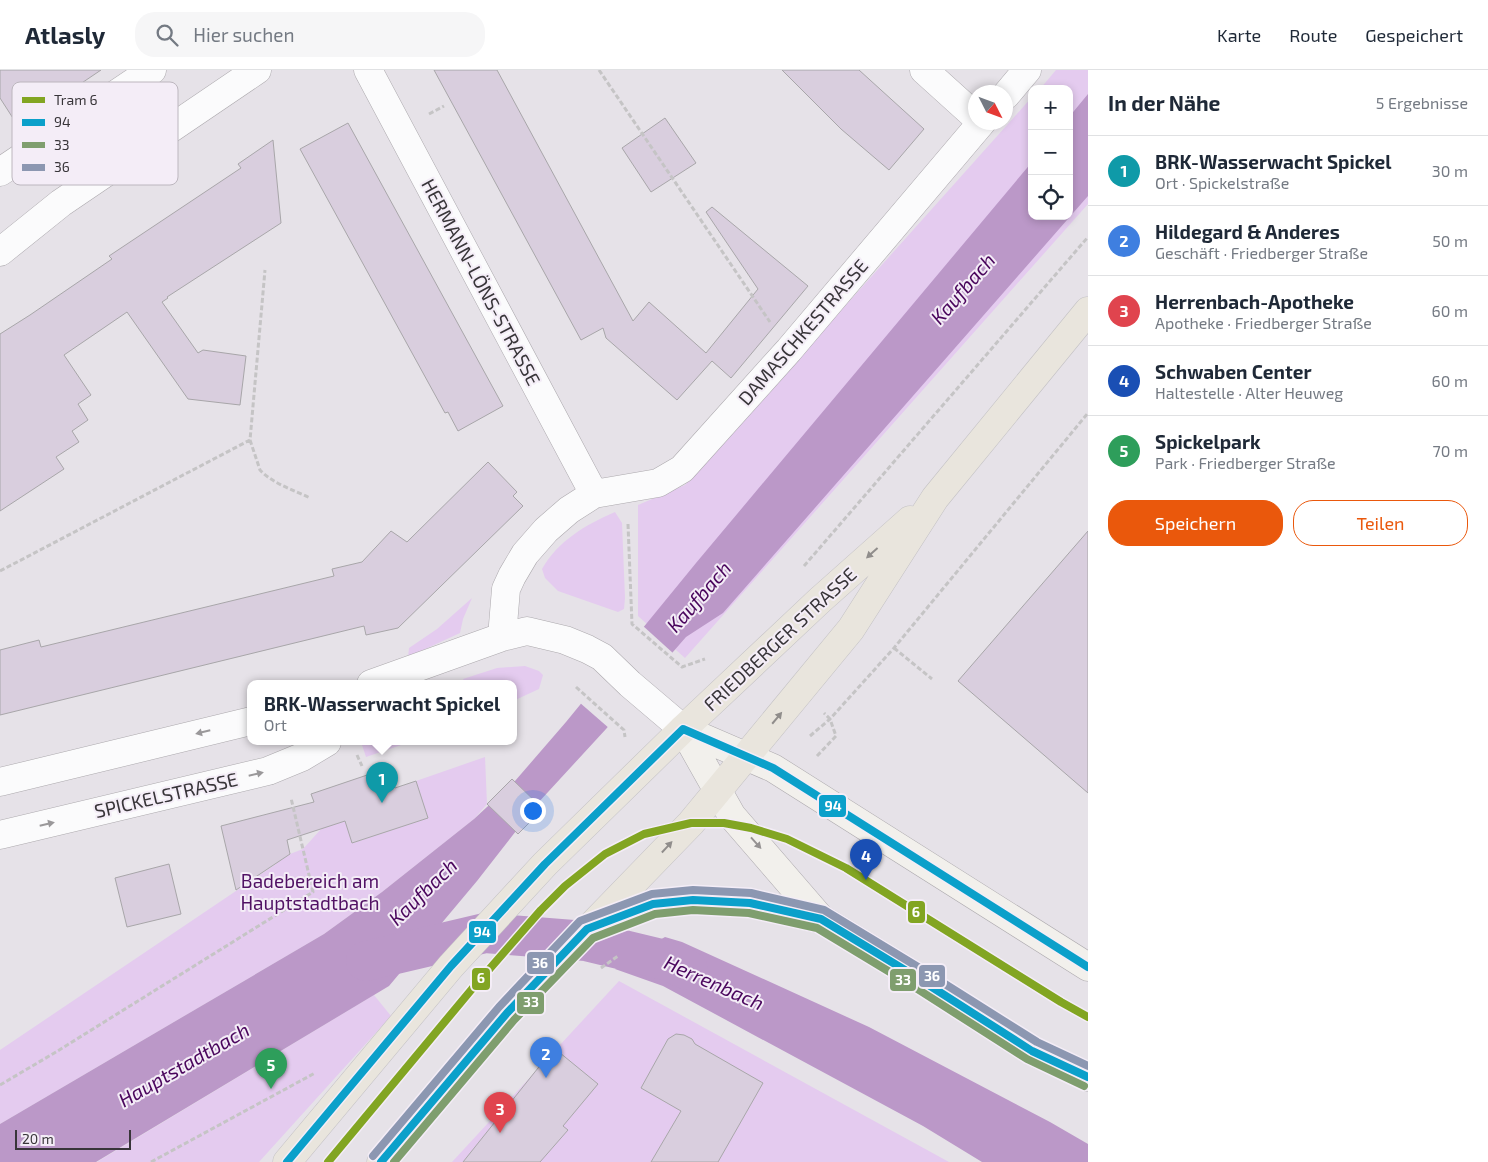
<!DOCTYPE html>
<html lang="de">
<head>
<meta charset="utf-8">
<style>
  :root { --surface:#fff; --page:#f6f6f7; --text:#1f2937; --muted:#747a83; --line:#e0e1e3; --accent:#ea580c }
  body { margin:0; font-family:"Exo 2",sans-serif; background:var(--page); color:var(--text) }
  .controls { position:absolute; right:15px; top:15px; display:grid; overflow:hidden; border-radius:10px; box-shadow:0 2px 8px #0003 }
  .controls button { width:45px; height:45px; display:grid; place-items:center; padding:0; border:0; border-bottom:1px solid var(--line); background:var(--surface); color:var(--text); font:25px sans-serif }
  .compass { position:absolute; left:968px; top:15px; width:45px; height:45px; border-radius:50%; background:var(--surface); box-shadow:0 2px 8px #0003; rotate:132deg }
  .scale { position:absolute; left:15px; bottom:12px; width:116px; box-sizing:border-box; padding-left:5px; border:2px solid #383539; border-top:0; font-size:14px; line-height:18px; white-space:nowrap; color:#383539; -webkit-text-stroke:4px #f4edf7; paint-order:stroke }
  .you { position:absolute; left:532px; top:740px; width:18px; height:18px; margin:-12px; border:4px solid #fff; border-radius:50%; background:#1a73e8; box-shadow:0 0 0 8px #1a73e833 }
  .badge { display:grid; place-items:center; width:32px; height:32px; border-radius:50%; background:var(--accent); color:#fff; font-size:16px; font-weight:700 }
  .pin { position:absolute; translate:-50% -41px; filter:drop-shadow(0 1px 2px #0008) }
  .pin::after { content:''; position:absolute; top:26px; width:18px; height:15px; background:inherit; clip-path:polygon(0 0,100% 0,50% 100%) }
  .popup { position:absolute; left:247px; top:610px; width:270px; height:65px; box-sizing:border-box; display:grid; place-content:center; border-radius:10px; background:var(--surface); filter:drop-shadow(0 1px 4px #0005); font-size:16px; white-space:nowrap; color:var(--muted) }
  .popup b { font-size:19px; color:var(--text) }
  .popup::after { content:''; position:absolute; left:50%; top:100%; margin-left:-10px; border:10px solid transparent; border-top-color:var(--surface) }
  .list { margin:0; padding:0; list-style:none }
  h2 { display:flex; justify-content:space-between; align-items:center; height:65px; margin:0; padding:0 20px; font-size:21px }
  h2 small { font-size:16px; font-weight:400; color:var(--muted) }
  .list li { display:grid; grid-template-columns:32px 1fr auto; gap:15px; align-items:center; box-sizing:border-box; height:70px; padding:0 20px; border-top:1px solid var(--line) }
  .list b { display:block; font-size:19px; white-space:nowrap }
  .list p { margin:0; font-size:16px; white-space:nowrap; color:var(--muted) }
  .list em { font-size:16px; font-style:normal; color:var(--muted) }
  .actions { display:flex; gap:10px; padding:15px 20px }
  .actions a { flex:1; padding:11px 0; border:1px solid var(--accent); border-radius:20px; text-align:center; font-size:18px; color:var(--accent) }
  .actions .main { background:var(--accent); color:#fff }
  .icon { flex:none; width:28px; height:28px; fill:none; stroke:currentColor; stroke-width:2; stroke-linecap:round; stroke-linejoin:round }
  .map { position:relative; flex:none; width:1088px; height:1092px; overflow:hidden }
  header { display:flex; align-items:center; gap:30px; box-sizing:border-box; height:70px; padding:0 25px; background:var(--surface); border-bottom:1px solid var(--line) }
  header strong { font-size:24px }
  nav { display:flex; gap:28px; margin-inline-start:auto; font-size:18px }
  .search { width:350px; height:45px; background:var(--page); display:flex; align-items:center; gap:12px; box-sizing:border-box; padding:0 18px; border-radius:20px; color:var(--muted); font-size:19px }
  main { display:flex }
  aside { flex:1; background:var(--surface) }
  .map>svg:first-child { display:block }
</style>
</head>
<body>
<header>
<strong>Atlasly</strong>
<div class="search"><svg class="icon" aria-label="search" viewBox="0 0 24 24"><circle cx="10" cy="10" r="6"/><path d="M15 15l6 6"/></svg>Hier suchen</div>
<nav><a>Karte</a><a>Route</a><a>Gespeichert</a></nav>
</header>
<main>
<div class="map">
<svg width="1088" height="1092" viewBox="0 0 1088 1092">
  <rect width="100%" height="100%" fill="#e6e2e8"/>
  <path fill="#e4cbef" d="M1056 0H1088V134L685 588 638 546V435L685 415 1032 27V146H1069V19H1040Z
    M615 442 622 453 625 528 624 539 618 542 558 521 545 508 542 499C558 471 585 455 615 442Z
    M472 528 463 549 460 563 408 587 409 578 437 559Z
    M525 596 539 601 543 605 539 619 513 631V614H466L463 609 497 598Z
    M361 672H410L366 687Z
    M485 687 487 734 474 749 382 822 324 864 0 1054V980L276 794V793L290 784 303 779 322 758 345 751 353 773 428 748 416 711Z
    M619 911 949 1092H452Z
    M374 925 391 946 259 1092H97Z"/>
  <path fill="#bb98c8" d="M1088 24V126L723 543 686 567 606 659 537 734 477 811 389 916 96 1092H0V1054L324 864 382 822 474 749 515 711 566 652 696 493 1032 92V146H1069V47Z
    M665 867 682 872 869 957 1050 1052 1088 1074V1092H982L923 1056 663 916 615 899 637 883Z"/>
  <path fill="#e6e2e8" d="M642 555 674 584 610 659 579 632Z"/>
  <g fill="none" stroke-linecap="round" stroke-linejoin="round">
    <path stroke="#bb98c8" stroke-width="40" d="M366 891 485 863 586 871 665 890 688 900"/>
  </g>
  <path fill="#d9cede" stroke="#a8a6a9" d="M0 0H101L18 56 0 28Z
    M434 0H497L633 251 649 232 706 283 758 219 706 142 712 137 808 216 731 308 712 291 677 330 606 268 603 258 581 270Z
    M782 0H859L924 59 889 100 841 59Z
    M665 48 696 93 651 122 622 78Z
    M348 53 503 336 458 361 448 342 445 343 300 79Z
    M273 70 281 153 167 227 168 228 162 232 198 283 203 280 246 286 240 335 188 329 127 242 64 285 91 325 78 334 88 350 72 361 79 372 56 387 64 399 0 441V264L30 245 112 189 109 186 241 98 238 94Z
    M488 392 517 422 513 426 523 436 398 558 366 565 364 556 0 645V580L39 570 41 577 334 506 332 499 362 492 391 461 407 472Z
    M1088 461V723L958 611Z
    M382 700 395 718 416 711 428 748 352 773 345 751 287 770 290 784 236 820 221 756 314 732 311 724Z
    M512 709 543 739 518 764 487 734Z
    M169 794 181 844 127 857 115 808Z
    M676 964 684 965 692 969 695 974 763 1013 718 1092H651L681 1041 641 1018 668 969Z
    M554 978 598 1014 563 1056 568 1060 540 1092H463Z"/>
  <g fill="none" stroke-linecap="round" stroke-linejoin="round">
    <defs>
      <path id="street" d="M368 0 594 424
        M924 0 976 47
        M1006 25 1027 0
        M0 102 152 0
        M0 182 61 133 257 0
        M502 567 506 519 512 506 525 484 546 460 569 440 594 424 658 413 682 399 789 280 982 52
        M371 614 502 567 527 561 565 570 587 579 602 587 630 614 683 659
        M0 712 251 651
        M0 765 268 701 302 687 327 672"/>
      <path id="secondary" d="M683 659 732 746 821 849 913 905 1032 981 1088 1007
        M683 659 773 698 1088 897
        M587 859 653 834 693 830 750 833 821 849"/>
      <path id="primary" d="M287 1092 451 896 545 794 683 659 820 530 910 450
        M381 1092 507 943 691 753 851 559 935 428 1088 241"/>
    </defs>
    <use href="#street" stroke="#aca9ad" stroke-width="29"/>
    <use href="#secondary" stroke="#aca9ad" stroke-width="29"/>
    <use href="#primary" stroke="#c3c1c4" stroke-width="29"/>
    <path stroke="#c5c4c5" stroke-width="3" stroke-dasharray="5 2.5" stroke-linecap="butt" d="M599 0 770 252
      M429 44 444 36
      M250 370 260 400C273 414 294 420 310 428
      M628 454 632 554 682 597 705 589
      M804 496 1088 167
      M0 501 250 370 265 200
      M894 578 932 609
      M576 617 624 660 625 667
      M810 666 830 649 894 578 1088 343
      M357 685 362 696
      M817 686 836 666 830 649 824 643
      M601 898 618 886
      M0 1015 56 982 313 822 291 728
      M151 1092 315 1003"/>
    <use href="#street" stroke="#fbfbfc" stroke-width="28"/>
    <use href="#secondary" stroke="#f2f0ec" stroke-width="28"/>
    <use href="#primary" stroke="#e9e5dd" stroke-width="28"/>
    <defs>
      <path id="bus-1" d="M287 1092 451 896 545 794 683 659 773 698 1088 897
        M381 1092 507 943 587 859 653 834 693 830 750 833 821 849 913 905 1032 981 1088 1007"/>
      <path id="bus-2" d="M394 1092 514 950 593 868 655 844 693 840 749 843 817 858 908 913 1027 989 1084 1016"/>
      <path id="bus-3" d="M373 1086 499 937 580 851 652 824 693 820 751 823 824 840 918 897 1037 972 1088 996"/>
    </defs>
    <use href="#bus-1" stroke="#f4edf7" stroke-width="11"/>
    <use href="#bus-2" stroke="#f4edf7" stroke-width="11"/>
    <use href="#bus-3" stroke="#f4edf7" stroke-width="11"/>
    <use href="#bus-1" stroke="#0ba0ca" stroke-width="8"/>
    <use href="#bus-2" stroke="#7f9e6e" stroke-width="8"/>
    <use href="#bus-3" stroke="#8c97b1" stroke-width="8"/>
    <defs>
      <path id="tram-1" d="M328 1092 472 919 541 840 565 816 605 784 644 764 691 753H724L751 758 787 769 846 798 1061 932 1088 947"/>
    </defs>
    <use href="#tram-1" stroke="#f4edf7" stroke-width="11"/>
    <use href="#tram-1" stroke="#82a522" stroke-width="8"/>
  </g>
  <defs><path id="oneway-solid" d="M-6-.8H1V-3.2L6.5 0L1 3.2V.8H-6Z" transform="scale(1.25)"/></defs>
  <g fill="#908d8b">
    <use href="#oneway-solid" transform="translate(872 483) rotate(138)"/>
    <use href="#oneway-solid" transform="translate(777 648) rotate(-50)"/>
    <use href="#oneway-solid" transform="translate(667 777) rotate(-47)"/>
  </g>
  <g fill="#9a989a">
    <use href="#oneway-solid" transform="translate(203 662) rotate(166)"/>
    <use href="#oneway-solid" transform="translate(256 704) rotate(-13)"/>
    <use href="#oneway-solid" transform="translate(47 754) rotate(-13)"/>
  </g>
  <use fill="#959292" href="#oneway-solid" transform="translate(756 773) rotate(48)"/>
  <g text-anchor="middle" stroke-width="4" stroke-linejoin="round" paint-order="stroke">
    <g font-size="19" fill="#383539" stroke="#f4edf7">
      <text transform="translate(481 212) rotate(62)" y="7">HERMANN-LÖNS-STRASSE</text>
      <text transform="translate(803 262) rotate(-49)" y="7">DAMASCHKESTRASSE</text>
      <text transform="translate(780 569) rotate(-43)" y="7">FRIEDBERGER STRASSE</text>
      <text transform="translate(166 725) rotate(-13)" y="7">SPICKELSTRASSE</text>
    </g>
    <g font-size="19" fill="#511164" stroke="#f4edf7">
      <text x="310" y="818">Badebereich am<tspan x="310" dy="22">Hauptstadtbach</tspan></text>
    </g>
    <g font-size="20" font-style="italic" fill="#4a065d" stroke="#f4edf7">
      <text transform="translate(963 219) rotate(-49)" y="7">Kaufbach</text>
      <text transform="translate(699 527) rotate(-49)" y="7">Kaufbach</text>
      <text transform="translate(423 822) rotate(-44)" y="7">Kaufbach</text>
      <text transform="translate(714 913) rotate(24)" y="7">Herrenbach</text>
      <text transform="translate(184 995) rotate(-30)" y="7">Hauptstadtbach</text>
    </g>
  </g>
  <rect x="12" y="12" width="166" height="103" rx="8" fill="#f4edf7" stroke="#bcb6be" stroke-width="1"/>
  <rect x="22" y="27" width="23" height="6" fill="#82a522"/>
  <rect x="22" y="49" width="23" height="7" fill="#0ba0ca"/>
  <rect x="22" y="72" width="23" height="6" fill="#7f9e6e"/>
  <rect x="22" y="94" width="23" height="7" fill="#8c97b1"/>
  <g font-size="14" fill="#383539">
    <text x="54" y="35">Tram 6</text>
    <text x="54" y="57">94</text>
    <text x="54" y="80">33</text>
    <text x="54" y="102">36</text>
  </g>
  <g stroke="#f4edf7" stroke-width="2">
    <rect x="818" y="724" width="29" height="24" rx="5" fill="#0ba0ca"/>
    <rect x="907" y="830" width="19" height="24" rx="5" fill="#82a522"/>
    <rect x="468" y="850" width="29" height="24" rx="5" fill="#0ba0ca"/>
    <rect x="526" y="881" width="29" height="24" rx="5" fill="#8c97b1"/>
    <rect x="918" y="894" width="28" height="24" rx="5" fill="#8c97b1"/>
    <rect x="471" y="897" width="20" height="24" rx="5" fill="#82a522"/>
    <rect x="889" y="898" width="28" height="24" rx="5" fill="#7f9e6e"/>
    <rect x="516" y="921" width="29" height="24" rx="5" fill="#7f9e6e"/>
  </g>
  <g font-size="14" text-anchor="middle" font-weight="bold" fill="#fff">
    <text x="833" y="741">94</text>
    <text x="916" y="847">6</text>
    <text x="482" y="867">94</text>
    <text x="540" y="898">36</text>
    <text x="932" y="911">36</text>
    <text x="481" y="913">6</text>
    <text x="903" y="915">33</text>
    <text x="531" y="937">33</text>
  </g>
</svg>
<div class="controls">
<button>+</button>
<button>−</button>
<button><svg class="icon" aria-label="locate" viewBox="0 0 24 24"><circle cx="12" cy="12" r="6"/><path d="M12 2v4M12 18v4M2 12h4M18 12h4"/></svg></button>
</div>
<svg class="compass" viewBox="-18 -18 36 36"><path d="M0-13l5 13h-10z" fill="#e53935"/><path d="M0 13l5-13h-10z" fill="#747a83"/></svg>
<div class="scale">20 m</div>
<div class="you"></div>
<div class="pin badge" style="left:382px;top:733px;background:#0f9aa8">1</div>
<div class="popup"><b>BRK-Wasserwacht Spickel</b>Ort</div>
<div class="pin badge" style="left:546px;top:1008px;background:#3f7fe0">2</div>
<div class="pin badge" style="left:500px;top:1063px;background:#e0444e">3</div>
<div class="pin badge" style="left:866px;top:810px;background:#1a4fb4">4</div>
<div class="pin badge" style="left:271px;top:1019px;background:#2e9e5b">5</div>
</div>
<aside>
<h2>In der Nähe<small>5 Ergebnisse</small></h2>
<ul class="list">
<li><span class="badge" style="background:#0f9aa8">1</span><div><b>BRK-Wasserwacht Spickel</b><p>Ort · Spickelstraße</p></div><em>30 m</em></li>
<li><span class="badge" style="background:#3f7fe0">2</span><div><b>Hildegard &amp; Anderes</b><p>Geschäft · Friedberger Straße</p></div><em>50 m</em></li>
<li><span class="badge" style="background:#e0444e">3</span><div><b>Herrenbach-Apotheke</b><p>Apotheke · Friedberger Straße</p></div><em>60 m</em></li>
<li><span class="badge" style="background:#1a4fb4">4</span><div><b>Schwaben Center</b><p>Haltestelle · Alter Heuweg</p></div><em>60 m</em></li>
<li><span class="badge" style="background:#2e9e5b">5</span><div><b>Spickelpark</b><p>Park · Friedberger Straße</p></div><em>70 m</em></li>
</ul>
<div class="actions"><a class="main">Speichern</a><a>Teilen</a></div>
</aside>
</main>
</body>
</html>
